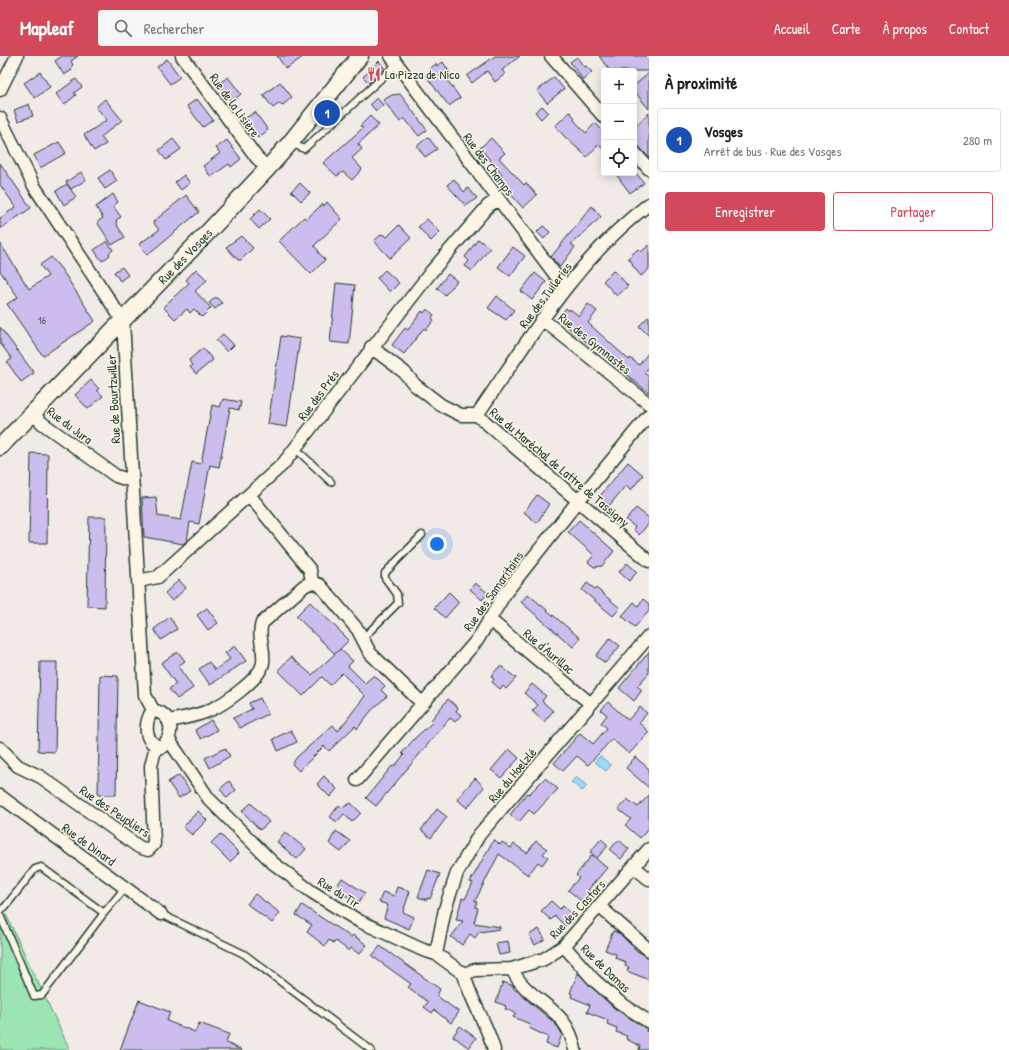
<!DOCTYPE html>
<html lang="fr">
<head>
<meta charset="utf-8">
<style>
  :root { --surface:#fff; --page:#f6f6f6; --text:#222; --muted:#767676; --line:#e0e0e0; --accent:#d1495b }
  body { margin:0; font-family:"Patrick Hand",sans-serif; background:var(--page); color:var(--text) }
  .controls { position:absolute; right:12px; top:12px; display:grid; overflow:hidden; border-radius:4px; box-shadow:0 2px 10px #0003 }
  .controls button { width:36px; height:36px; display:grid; place-items:center; padding:0; border:0; border-bottom:1px solid var(--line); background:var(--surface); color:var(--text); font:20px sans-serif }
  .you { position:absolute; left:437px; top:488px; width:14px; height:14px; margin:-10px; border:3px solid #fff; border-radius:50%; background:#1a73e8; box-shadow:0 0 0 6px #1a73e833 }
  .badge { display:grid; place-items:center; width:26px; height:26px; border-radius:50%; background:var(--accent); color:#fff; font-size:13px; font-weight:700 }
  .pin { position:absolute; translate:-50% -50%; border:2px solid #fff; box-shadow:0 1px 4px #0006 }
  .list { margin:0; padding:0; list-style:none }
  h2 { display:flex; justify-content:space-between; align-items:center; height:52px; margin:0; padding:0 16px; font-size:17px }
  h2 small { font-size:13px; font-weight:400; color:var(--muted) }
  .list li { display:grid; grid-template-columns:26px 1fr auto; gap:12px; align-items:center; box-sizing:border-box; height:64px; margin:0 8px 8px; padding:0 8px; border:1px solid var(--line); border-radius:4px }
  .list b { display:block; font-size:15px; white-space:nowrap }
  .list p { margin:0; font-size:13px; white-space:nowrap; color:var(--muted) }
  .list em { font-size:13px; font-style:normal; color:var(--muted) }
  .actions { display:flex; gap:8px; padding:12px 16px }
  .actions a { flex:1; padding:9px 0; border:1px solid var(--accent); border-radius:4px; text-align:center; font-size:14px; color:var(--accent) }
  .actions .main { background:var(--accent); color:#fff }
  .icon { flex:none; width:22px; height:22px; fill:none; stroke:currentColor; stroke-width:2; stroke-linecap:round; stroke-linejoin:round }
  .map { position:relative; flex:none; width:649px; height:994px; overflow:hidden }
  header { display:flex; align-items:center; gap:24px; box-sizing:border-box; height:56px; padding:0 20px; background:var(--accent); color:#fff }
  header strong { font-size:19px }
  nav { display:flex; gap:22px; margin-inline-start:auto; font-size:14px }
  .search { width:280px; height:36px; background:var(--page); display:flex; align-items:center; gap:10px; box-sizing:border-box; padding:0 14px; border-radius:4px; color:var(--muted); font-size:15px }
  main { display:flex }
  aside { flex:1; background:var(--surface) }
  .map>svg:first-child { display:block }
</style>
</head>
<body>
<header>
<strong>Mapleaf</strong>
<div class="search"><svg class="icon" aria-label="search" viewBox="0 0 24 24"><circle cx="10" cy="10" r="6"/><path d="M15 15l6 6"/></svg>Rechercher</div>
<nav><a>Accueil</a><a>Carte</a><a>À propos</a><a>Contact</a></nav>
</header>
<main>
<div class="map">
<svg width="649" height="994" viewBox="0 0 649 994">
  <rect width="100%" height="100%" fill="#f2eae7"/>
  <filter id="ink" filterUnits="userSpaceOnUse"><feTurbulence type="fractalNoise" baseFrequency=".025" numOctaves="2"/><feDisplacementMap in="SourceGraphic" scale="8" xChannelSelector="R" yChannelSelector="G"/><feConvolveMatrix kernelMatrix="1 2 1 2 8 2 1 2 1" color-interpolation-filters="sRGB"/></filter>
  <g filter="url(#ink)">
    <path fill="#9ce5b3" stroke="#5e9174" d="M0 846 70 994H0Z"/>
    <path fill="#9ad9fb" stroke="#699bab" d="M600 700 611 709 606 715 595 706Z
      M576 721 587 730 582 735 571 726Z"/>
    <path fill="#ccbdee" stroke="#1f3d34" d="M62 0H78L71 5 73 9 70 12 72 14 64 19 55 5Z
      M277 0H304L286 13Z
      M495 0H520L502 14 505 18 495 26 487 15 472 27 467 20Z
      M599 0H646L649 4V15H610Z
      M577 1 584 11 586 10 592 16 583 24 570 6Z
      M167 3 180 21 170 28 157 11Z
      M379 5 385 13 369 27 363 21Z
      M443 6 450 17 445 21 460 42 449 50 425 19 430 16 429 13 436 8 437 10Z
      M40 16 50 31 35 42 24 27Z
      M649 17V53L634 35V30Z
      M228 21 241 38 231 46 218 28Z
      M554 21 564 33 547 47 537 35Z
      M76 23 82 31 74 37 76 39 64 49 56 38Z
      M280 26 292 41 282 50 280 47 273 52 263 39Z
      M400 38 427 74 419 80 404 62 400 66 383 44 392 39Z
      M377 42 383 49 376 55 370 48Z
      M105 43 122 64 101 81 106 88 94 95 84 79 107 64 96 51Z
      M197 43 213 64 203 71 187 50Z
      M29 48 33 60 18 65 14 54Z
      M542 50 548 56 541 63 535 56Z
      M255 56 268 74 258 82 244 63Z
      M570 56 575 62 574 64 586 77 595 67 604 76V93L598 89 587 101 565 81 555 70Z
      M649 57V102L634 85V71Z
      M370 60 379 69 358 88 362 93 352 102 362 113 352 124 343 116 337 120 323 107 363 72 360 70Z
      M428 81 437 93 425 101 417 90Z
      M491 82 505 97 499 102 524 129 526 127 537 139 523 152 497 123 502 119 480 92Z
      M173 83 181 93 166 104 159 94Z
      M227 84 241 103 231 111 229 108 211 121 203 110 220 97 216 92Z
      M59 86 66 97 40 112 34 99Z
      M0 107 31 152 0 173V162L16 151 0 129Z
      M110 114 117 125 105 133 98 122Z
      M81 116 86 124 71 133 66 126Z
      M615 117H636L644 127 630 137Z
      M184 119 190 127 181 134 175 126Z
      M454 123 464 136 468 132 477 142 466 150 447 129Z
      M300 127 310 137 301 145 291 135Z
      M67 128 76 141 64 149 56 135Z
      M113 138 118 146 113 150 121 161 116 164 118 171 125 181 112 189 97 166 103 162 96 151Z
      M186 139 199 156 147 199 139 188 159 174 153 166Z
      M327 146 342 163 314 190 319 195 318 196 325 204 311 218 279 185 304 161 306 163 323 148 324 150Z
      M592 150 601 161 571 188 575 191 560 211 551 201Z
      M260 153 270 163 259 173 250 163Z
      M427 163 440 176 431 185 418 171Z
      M399 169 411 182 390 202 374 185 382 178 387 181Z
      M543 170 550 176 544 183 537 176Z
      M241 180 253 192 241 204H238L226 191Z
      M478 183 490 192 472 215 465 210 469 205 465 201Z
      M107 185 113 194 109 197 110 199 102 205 94 194Z
      M0 187 29 233 48 220 40 209 51 201 62 214 95 265 43 300 7 248 18 241 0 215Z
      M649 189V213L641 220 632 209 633 208 628 202 638 193 641 196Z
      M513 191 525 200 510 220 498 211Z
      M122 211 128 219 120 225 114 216Z
      M196 213 207 224 195 235 211 252 202 261 194 253 190 257 187 253 175 263 163 251 189 227 186 224Z
      M385 214 399 227 390 236 377 222Z
      M614 214 628 230 617 240 603 225Z
      M535 217 546 226 532 244 521 235Z
      M448 218 457 225 445 239 437 232Z
      M336 227 355 229 349 288 330 286Z
      M497 240 514 254 506 264 488 252Z
      M216 241 222 247 215 253 209 247Z
      M588 248 597 255 588 267 629 304 630 302 639 309 649 296V311L644 317 649 321V337L558 263 566 252 569 255 570 253 579 260Z
      M427 253 434 259 432 262 434 264 426 274 424 272 404 298 392 289 405 272 408 274 422 255 424 257Z
      M649 260V280L639 270Z
      M0 271 34 317 21 326 7 306 12 303 0 287Z
      M223 278 234 289 227 296 216 284Z
      M281 280 300 283 287 371 268 368Z
      M203 292 213 304 196 318 190 311 192 310 189 304Z
      M91 324 99 333 97 334 103 340 88 353 75 339Z
      M223 343 241 346 239 354 230 352 219 411 210 409 199 468 190 466 187 485 183 488 144 481 142 442 156 441 158 460 181 464 192 406 201 408 212 349 220 351Z
      M31 397 48 398 47 487H29Z
      M628 406 643 419 631 434 626 429 609 450 599 441Z
      M537 439 549 448 537 467 524 456Z
      M636 452 649 462V467L639 479 633 473 635 471 626 464Z
      M89 461H106L105 551 87 550Z
      M579 464 614 495 602 510 594 511 588 506 594 499 568 476Z
      M627 507 637 516 629 525 619 516Z
      M179 524 186 532 172 545 165 537Z
      M475 527 488 537 482 544 470 533Z
      M587 527 595 533 596 532 620 552 613 560 582 534Z
      M449 536 459 546 445 562 434 552Z
      M528 538 580 582 573 591 521 546Z
      M643 543 649 548V555L635 571 622 560 634 546 638 550Z
      M310 546 349 584 335 598 296 560Z
      M207 552 218 567 208 574 197 559Z
      M170 561 177 573 161 584 154 573Z
      M610 582 620 590 605 607 596 600Z
      M235 590 246 605 210 629 199 613 209 606 215 614 230 603 225 597Z
      M340 593 353 605 348 610 365 627 374 619 385 630 381 634 387 640 371 655 357 673 355 670 329 695 324 690 299 715 292 708 297 701 333 669 338 675 365 640 342 617 330 629 322 621 303 640 278 614 291 601 312 619Z
      M649 596V617L637 630 642 634 634 645 619 632Z
      M176 597H179L185 605 178 610 193 632 177 643 169 633 176 628 161 607Z
      M40 606H57L55 696 38 695Z
      M499 611H502L516 622 506 633 503 630 500 633 492 626 494 623 491 620Z
      M100 619 118 620 116 739H98Z
      M532 628 546 640 542 645 553 655 544 666 532 655 538 649 524 637Z
      M260 642 268 658 240 672 233 662 252 653 249 647Z
      M448 643 458 652 456 655 461 659 455 666 450 662 376 750 366 742 392 710 394 711 404 699 402 697 415 682 433 666 431 664Z
      M608 646 628 664 640 651 647 657 639 667 649 676 629 698 612 683 588 709 577 700 563 715 554 707 580 677 593 688 607 672 601 667 607 659 601 654Z
      M211 664 217 674 201 683 195 674Z
      M291 674 297 686 278 695 273 683Z
      M225 692 230 700 210 712 205 702Z
      M509 693 519 702 501 722 491 714Z
      M635 701 649 713V732L626 712Z
      M179 719 190 735 179 742 168 726Z
      M324 720 337 733 330 741 317 728Z
      M475 722 484 731 467 752 457 743Z
      M545 722 558 733 534 758 529 754 519 766 510 759 527 737 529 738Z
      M229 725 236 734 227 742 220 733Z
      M649 739V772L640 782 625 769 631 763 618 753 627 743 638 751Z
      M251 747 269 766 260 774 242 755Z
      M351 747 361 757 352 766 344 758 337 766 330 761 339 749 342 752Z
      M437 753 447 761 431 782 421 774Z
      M198 755 207 764 192 779 183 771Z
      M336 775 350 785 341 796 329 787Z
      M285 776 306 793 297 803 277 786Z
      M220 778 239 797 230 806 211 787Z
      M494 783 500 789 502 786 511 792 514 788 527 797 536 785 547 793 543 798 548 801 542 809 538 806 528 819 499 798 475 845 477 846 475 851 478 852 474 867 500 871V873L479 876 475 882 470 878 462 889 451 881 463 865 456 864 462 842 465 843 473 827 470 826Z
      M601 783 607 788V791L597 802 590 796Z
      M617 785H620L629 793 621 803 610 794Z
      M592 799 607 812 588 834 592 837 584 847 568 834 579 822 576 819Z
      M428 814 440 818 430 843 427 842V844L418 841Z
      M342 822 365 837 358 847 335 833Z
      M397 831 410 835 403 856 414 861 409 873 384 862 388 849 379 846 383 836 394 840Z
      M255 838 280 857 272 867 247 848Z
      M551 845 560 853 563 850 574 860 565 870 555 860 551 864 541 855Z
      M302 849 351 881 353 879 367 889 359 898 351 892 349 895 336 885 334 887 329 884 325 890 307 876 312 869 296 859Z
      M539 873 545 883 535 889 529 879Z
      M613 875 619 877 637 895 649 901V924L627 915 629 911 625 910 626 906 615 902 616 898 605 894Z
      M508 885 510 897 499 899 496 887Z
      M380 890 440 933 437 940 459 956 451 967 434 954 432 957 424 951 428 946 408 931 411 928 372 900Z
      M578 917 614 952 647 973 646 976 649 973V994H639L640 990 626 983 627 980 616 976 617 972 607 968 608 964 587 956 590 949 571 941 572 938 570 937Z
      M503 926 514 930 513 932 550 963 558 971 562 978 557 992 546 988 548 981 529 972 530 968 513 961 516 957 505 953 506 950 496 946Z
      M139 944 170 956 167 965 195 976 199 967 229 978 226 987 242 994H120Z
      M460 970 476 982 469 992 453 980Z"/>
    <g fill="none" stroke-linecap="round" stroke-linejoin="round">
      <defs>
        <path id="lane" d="M291 87 304 93 397 8
          M295 392 331 426
          M363 582 398 547 397 538 385 522V517L422 479
          M0 854 5 851 35 813 41 811 104 857 42 939 34 940 0 859
          M104 857 125 832
          M161 858 244 898 371 994"/>
        <path id="street" d="M182 0 257 102 268 112
          M391 0 557 221 567 231
          M551 0 604 61
          M0 34 17 0
          M0 62 34 130 123 265 145 639 153 654
          M634 96 649 113
          M542 263 649 348
          M371 291 404 316 415 329 441 349 461 359H477L649 505
          M33 358 42 367 116 420 132 425
          M477 359C528 285 576 203 649 148
          M250 440 310 514 312 526
          M138 525 158 521 283 408 431 216 488 150 498 143
          M312 526 320 529 358 574 370 597 422 647
          M489 563 591 648
          M153 654C173 659 175 677 162 691 143 689 144 665 153 654Z
          M169 665C182 662 198 660 210 654 224 648 262 622 263 606 265 592 257 580 262 567L304 530 312 526
          M169 684 209 743 273 807 312 836 359 865 423 894 436 898 464 918C470 944 487 967 494 994
          M0 692 18 710 41 721 139 791 148 794 154 788 151 710 156 690
          M357 724 478 583 506 536 578 445 649 359
          M0 740 161 858
          M634 811 649 823
          M600 851 649 894
          M564 890 594 924 619 946 649 966
          M436 898 445 853 457 817 479 779 649 580
          M512 913C528 948 567 948 575 994
          M464 918 475 914 512 913 544 903 564 890 649 793"/>
        <g id="secondary">
          <path id="s1" d="M0 391 210 174 268 112 290 87 360 0"/>
        </g>
      </defs>
      <use href="#lane" stroke="#1f3d34" stroke-width="9"/>
      <use href="#street" stroke="#1f3d34" stroke-width="15"/>
      <use href="#secondary" stroke="#1f3d34" stroke-width="19"/>
      <use href="#lane" stroke="#fcf5e5" stroke-width="6"/>
      <use href="#street" stroke="#fcf5e5" stroke-width="12"/>
      <use href="#secondary" stroke="#fcf5e5" stroke-width="16"/>
    </g>
  </g>
  <defs>
    <symbol id="restaurant-bare" viewBox="-9 -9 18 18"><path d="M-5-6h1v4h1v-4h1v4h1v-4h1v5L-1.5 .5V6h-2V.5L-5-1ZM5-6V6H3V1.5H1.5Q1.5-4 5-6Z" fill="#d1495b" stroke="#fcf5e5" stroke-width="2.5" paint-order="stroke"/></symbol>
  </defs>
  <g fill-rule="evenodd">
    <use href="#restaurant-bare" x="364" y="8" width="20" height="20"/>
  </g>
  <g text-anchor="middle" stroke-width="3" stroke-linejoin="round" paint-order="stroke">
    <g font-size="11" fill="#4a5d62">
      <text x="42" y="268">16</text>
    </g>
    <g font-size="13" fill="#1f3d34" stroke="#fcf5e5" text-anchor="start">
      <text x="385" y="23">La Pizza de Nico</text>
    </g>
    <g font-size="13" fill="#1f3d34" stroke="#fcf5e5">
      <text transform="translate(235 49) rotate(54)" y="5">Rue de la Lisière</text>
      <text transform="translate(489 108) rotate(53)" y="5">Rue des Champs</text>
      <text dy="5" stroke="none"><textPath href="#s1" startOffset="266">Rue des Vosges</textPath></text>
      <text transform="translate(545 239) rotate(-53)" y="5">Rue des Tuileries</text>
      <text transform="translate(595 287) rotate(39)" y="5">Rue des Gymnastes</text>
      <text transform="translate(318 339) rotate(-53)" y="5">Rue des Prés</text>
      <text transform="translate(113 343) rotate(-93)" y="5">Rue de Bourtzwiller</text>
      <text transform="translate(70 369) rotate(37)" y="5">Rue du Jura</text>
      <text transform="translate(560 411) rotate(40)" y="5">Rue du Maréchal de Lattre de Tassigny</text>
      <text transform="translate(493 535) rotate(-55)" y="5">Rue des Samaritains</text>
      <text transform="translate(549 595) rotate(40)" y="5">Rue d'Aurillac</text>
      <text transform="translate(512 719) rotate(-50)" y="5">Rue du Hoelzlé</text>
      <text transform="translate(115 755) rotate(34)" y="5">Rue des Peupliers</text>
      <text transform="translate(89 788) rotate(36)" y="5">Rue de Dinard</text>
      <text transform="translate(339 836) rotate(32)" y="5">Rue du Tir</text>
      <text transform="translate(577 853) rotate(-47)" y="5">Rue des Castors</text>
      <text transform="translate(606 912) rotate(44)" y="5">Rue de Damas</text>
    </g>
  </g>
</svg>
<div class="controls">
<button>+</button>
<button>−</button>
<button><svg class="icon" aria-label="locate" viewBox="0 0 24 24"><circle cx="12" cy="12" r="6"/><path d="M12 2v4M12 18v4M2 12h4M18 12h4"/></svg></button>
</div>
<div class="you"></div>
<div class="pin badge" style="left:327px;top:57px;background:#1a4fb4">1</div>
</div>
<aside>
<h2>À proximité<small></small></h2>
<ul class="list">
<li><span class="badge" style="background:#1a4fb4">1</span><div><b>Vosges</b><p>Arrêt de bus · Rue des Vosges</p></div><em>280 m</em></li>
</ul>
<div class="actions"><a class="main">Enregistrer</a><a>Partager</a></div>
</aside>
</main>
</body>
</html>
